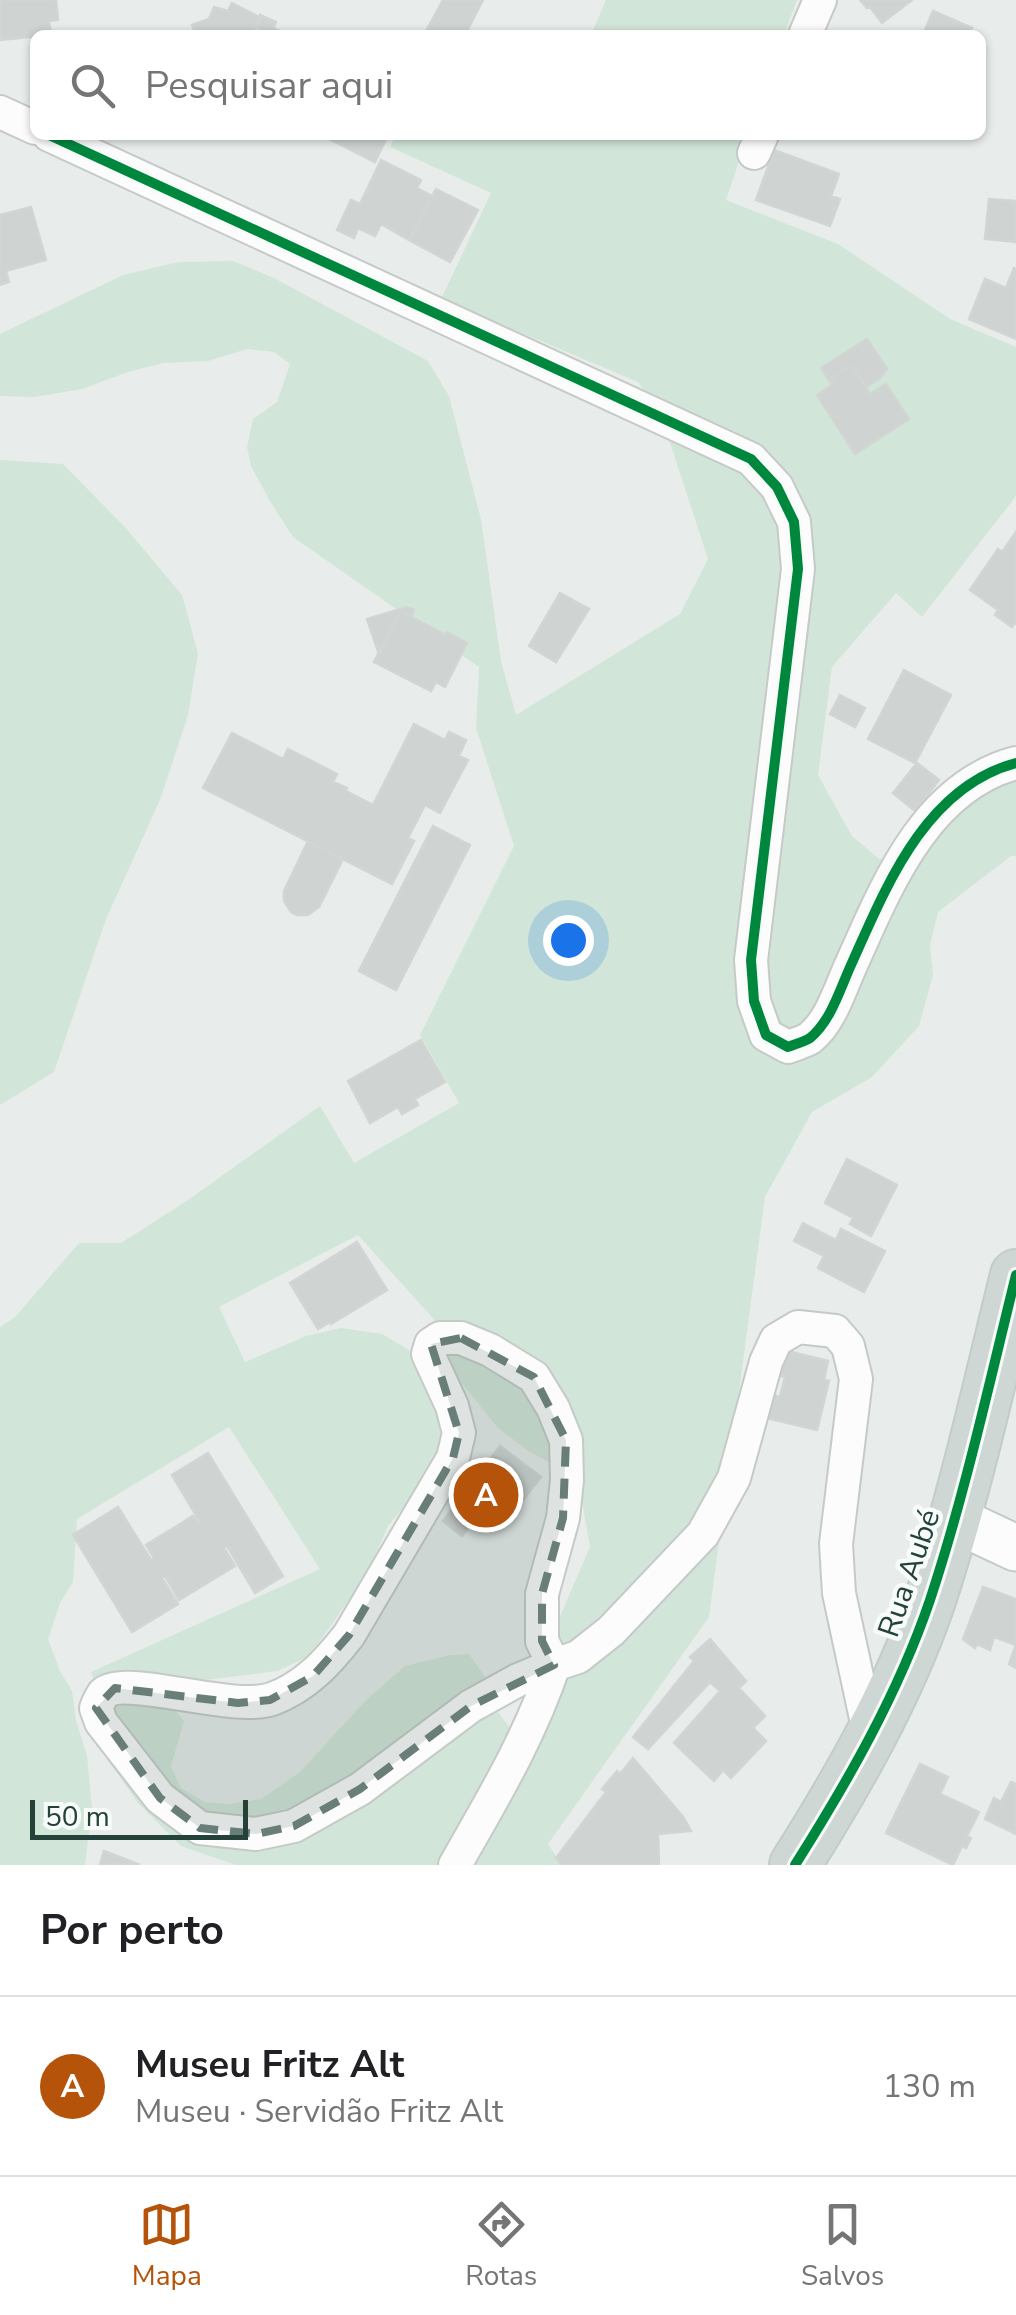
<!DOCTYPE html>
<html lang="pt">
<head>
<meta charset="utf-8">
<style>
  :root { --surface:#fff; --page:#f6f6f6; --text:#202124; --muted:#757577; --line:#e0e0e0; --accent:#b45309 }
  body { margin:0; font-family:"Nunito Sans",sans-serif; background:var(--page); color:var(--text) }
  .scale { position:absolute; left:30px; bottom:25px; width:218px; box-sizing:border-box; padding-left:10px; border:5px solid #24423a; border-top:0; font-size:28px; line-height:35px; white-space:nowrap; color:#24423a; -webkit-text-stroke:8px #f7fbf9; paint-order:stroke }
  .you { position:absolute; left:568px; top:940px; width:35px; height:35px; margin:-25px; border:8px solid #fff; border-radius:50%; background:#1a73e8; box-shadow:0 0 0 15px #1a73e833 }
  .badge { display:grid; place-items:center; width:65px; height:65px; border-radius:50%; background:var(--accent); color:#fff; font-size:32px; font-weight:700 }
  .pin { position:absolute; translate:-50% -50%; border:5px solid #fff; box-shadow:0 2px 10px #0006 }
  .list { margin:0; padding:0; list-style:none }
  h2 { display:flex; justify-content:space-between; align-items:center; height:130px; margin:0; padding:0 40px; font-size:42px }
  h2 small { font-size:32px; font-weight:400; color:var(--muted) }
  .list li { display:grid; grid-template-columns:65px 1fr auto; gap:30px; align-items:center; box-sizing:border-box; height:180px; padding:0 40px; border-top:2px solid var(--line) }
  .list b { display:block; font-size:38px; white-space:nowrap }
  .list p { margin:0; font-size:32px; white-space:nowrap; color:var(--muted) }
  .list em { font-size:32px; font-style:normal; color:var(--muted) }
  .icon { flex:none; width:55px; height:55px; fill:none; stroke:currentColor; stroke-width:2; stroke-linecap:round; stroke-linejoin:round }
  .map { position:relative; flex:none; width:1016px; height:1865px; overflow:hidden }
  .search { position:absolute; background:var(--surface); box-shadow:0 2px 8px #0004; left:30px; right:30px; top:30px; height:110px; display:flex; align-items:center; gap:25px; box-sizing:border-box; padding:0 35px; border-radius:15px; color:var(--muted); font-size:38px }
  .sheet { height:310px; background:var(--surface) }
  nav { display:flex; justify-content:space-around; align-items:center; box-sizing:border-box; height:140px; border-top:2px solid var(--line); background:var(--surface); font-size:28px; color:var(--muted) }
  nav a { display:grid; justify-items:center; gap:5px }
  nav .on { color:var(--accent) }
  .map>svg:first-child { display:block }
</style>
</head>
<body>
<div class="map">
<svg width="1016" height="1865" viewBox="0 0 1016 1865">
  <rect width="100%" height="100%" fill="#e8edeb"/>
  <path fill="#d1e6d8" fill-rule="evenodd" d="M606 0H797L784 35H591Z
    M396 135H748L726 200 838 244 950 319 1016 347V496L922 617 896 593 832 667 818 775 852 836 879 859 915 860 950 804 1016 770V856H1011L938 912 930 945 933 975 919 1026 872 1077 812 1112 765 1197 709 1617 548 1844 562 1865H236L181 1846 138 1803 100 1749 87 1716 97 1689 91 1672 320 1569 229 1427 77 1519 73 1582 60 1603 48 1639 60 1671 72 1691 76 1721 87 1755 92 1808 85 1865H0V1327L15 1317 79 1243H121L188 1200 320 1106 354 1163 459 1103 420 1035 514 846 476 728 479 667 293 537 271 503 251 466 247 447 253 419 277 402 290 364 274 352 247 349 208 361 163 363 128 372 82 389 35 397 0 396V334L123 275 179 262 233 261 274 278 428 361 449 396 481 519 501 661 516 715 680 614 708 559 662 418 638 382 441 299 491 193 390 147ZM358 1235 439 1325 431 1345 498 1428 527 1450 554 1465 571 1481 583 1507 590 1547 554 1630 524 1728 509 1727 496 1709 493 1688 469 1654 450 1655 405 1666 365 1701 300 1772 261 1799 228 1804 205 1802 181 1788 171 1766 184 1721 168 1701 198 1681 277 1671 303 1659 318 1644 367 1574 388 1526 415 1494 439 1460 441 1415 427 1378 409 1350 382 1334 341 1328 306 1336 245 1362 219 1307Z
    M0 460 63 464 125 527 182 595 198 653 188 715 160 800 106 919 54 1072 0 1105Z"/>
  <path fill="#cfd4d2" stroke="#d1d6d4" stroke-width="2.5" d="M0 0H56L58 20 49 21 51 35 0 40Z
    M443 0H483L465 35H424Z
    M912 0 882 23 870 7 867 8 861 1Z
    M232 3 261 18 252 35H196L192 25 209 19 214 7 228 11Z
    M933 11 972 28 969 35H923Z
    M260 15 276 22 273 28 288 35H263L265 32 256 27Z
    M321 135H388L375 162Z
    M774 150 839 174 831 196 840 199 830 226 756 200Z
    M381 160 421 180 417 188 432 196 409 240 381 224 375 236 358 228 354 238 337 230 351 200 360 204Z
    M436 189 478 210 450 262 409 240Z
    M989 199 1016 201V242L985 239Z
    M31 207 46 260 6 271 9 282 0 285V215Z
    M1014 268 1016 269V339L969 319 985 279 1006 288Z
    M867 339 887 369 880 378 866 387 852 365 829 380 821 368Z
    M852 365 870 394 886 384 909 419 855 454 817 395 832 385 829 380Z
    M1016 532V622L1012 627 995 615 998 610 970 590 998 549 1002 552Z
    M560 593 589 609 556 662 529 646Z
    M407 607 414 610 411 617 400 611 379 654 367 619Z
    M400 611 446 635 447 632 467 643 445 687 436 682 431 691 374 662Z
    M904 670 951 695 915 763 868 739Z
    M840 695 865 708 855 727 830 714Z
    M414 724 445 740 449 732 466 740 459 756 468 760 440 813 425 805 408 838 414 841 392 884 203 788 232 733 283 759 288 749 337 774 333 782 347 788 346 791 373 805Z
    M917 763 939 780 915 811 893 793Z
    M433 826 470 845 396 990 359 971Z
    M308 841 343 859 319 907 308 915H297L291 912 284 901V891Z
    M421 1040 445 1082 415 1099 418 1105 402 1114 398 1107 370 1123 348 1081Z
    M847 1159 897 1185 871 1236 850 1224 853 1218 825 1203Z
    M803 1223 836 1240 841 1229 885 1251 864 1292 818 1268 824 1256 794 1241Z
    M357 1242 387 1290 331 1324 330 1322 318 1329 290 1283Z
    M783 1350 828 1361 824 1380 829 1381 817 1430 767 1418 772 1395 780 1397 785 1377 777 1375Z
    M500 1446 541 1477 505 1523 465 1492Z
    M208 1453 283 1576 255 1593 227 1546 224 1548 235 1566 179 1600 165 1576 162 1578 178 1604 132 1632 73 1535 118 1507 151 1560 154 1558 146 1545 193 1516 198 1523 200 1522 172 1475Z
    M465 1492 485 1507 462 1536 443 1521Z
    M983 1587 1016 1599V1668L1009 1664 1016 1645 994 1637 990 1650 977 1644 975 1648 963 1639Z
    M710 1639 746 1681 739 1688 765 1716 753 1728 766 1741 731 1778 723 1770 714 1781 674 1743 720 1691 710 1682 648 1749 633 1737 694 1661 690 1657Z
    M633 1758 684 1818 691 1831 658 1834 659 1865H562L556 1858 606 1792 602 1789 617 1771 620 1774Z
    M920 1764 948 1777 940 1794 979 1812 967 1836 971 1838 966 1848 962 1846 953 1865 886 1833Z
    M1011 1782 1016 1784V1834L985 1819 994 1798 1001 1802Z
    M104 1851 140 1865H100Z"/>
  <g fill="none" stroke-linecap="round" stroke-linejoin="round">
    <defs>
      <path id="street" d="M805 35 820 0
        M0 112 35 128
        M49 135 751 459 777 487 794 522 798 569 751 960 754 1001 766 1035 788 1047C795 1044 804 1042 810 1038 831 1021 840 989 851 965 886 887 925 787 1016 763
        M754 153 762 135
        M440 1338H461L490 1350 534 1377 553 1408 566 1440 567 1480 563 1518 542 1594V1641L554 1665 518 1680 471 1706 360 1789 294 1826 256 1834 200 1828 160 1798 101 1722 96 1708C96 1707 102 1695 103 1694 124 1673 231 1713 272 1699 305 1687 328 1662 349 1635L453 1458 459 1433 452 1406 428 1354 431 1344Z
        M455 1865C492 1800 530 1737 554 1665L578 1657 611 1631 703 1534 734 1478 766 1362 776 1340 798 1327 835 1331 848 1346 856 1379 836 1544 839 1593 870 1737"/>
      <path id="secondary" d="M954 1519 1016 1548"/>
      <path id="primary" d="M795 1865C848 1781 898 1694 930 1600 965 1494 989 1384 1016 1275"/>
    </defs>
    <use href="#street" stroke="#c5cac8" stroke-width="36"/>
    <use href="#secondary" stroke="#c3cbc8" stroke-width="49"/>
    <use href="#primary" stroke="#c3ccc9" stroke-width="54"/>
    <use href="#street" stroke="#fcfcfc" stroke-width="32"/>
    <use href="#secondary" stroke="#fcfcfc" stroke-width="45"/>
    <use href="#primary" stroke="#cfd7d5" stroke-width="50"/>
    <defs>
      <path id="cycleway" d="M49 135 751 459 777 487 794 522 798 569 751 960 754 1001 766 1035 788 1047C795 1044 804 1042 810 1038 831 1021 840 989 851 965 886 887 925 787 1016 763
        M795 1865C848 1781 898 1694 930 1600 965 1494 989 1384 1016 1275"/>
    </defs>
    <use href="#cycleway" stroke="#f7fbf9" stroke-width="16"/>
    <use href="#cycleway" stroke="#00873e" stroke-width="10"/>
  </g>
  <path fill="#697e78" fill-opacity="0.2" stroke="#697e78" stroke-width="8" stroke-dasharray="20 12" stroke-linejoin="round" d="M461 1338 534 1377 566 1440 563 1518 542 1594V1641L554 1665 471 1706 360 1789 294 1826 256 1834 200 1828 160 1798 96 1708 115 1688 238 1703 270 1700 313 1676 349 1635 453 1458 459 1433 431 1344Z"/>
  <g text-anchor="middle" stroke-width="9" stroke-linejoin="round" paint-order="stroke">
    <g font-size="30" fill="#24423a" stroke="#f7fbf9">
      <text transform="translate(909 1573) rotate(-71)" y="10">Rua Aubé</text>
    </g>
  </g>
</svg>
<div class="scale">50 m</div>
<div class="you"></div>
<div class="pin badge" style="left:486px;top:1495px">A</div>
<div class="search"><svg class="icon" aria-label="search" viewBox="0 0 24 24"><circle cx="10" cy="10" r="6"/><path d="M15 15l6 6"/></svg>Pesquisar aqui</div>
</div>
<section class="sheet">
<h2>Por perto<small></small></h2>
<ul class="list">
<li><span class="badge">A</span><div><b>Museu Fritz Alt</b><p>Museu · Servidão Fritz Alt</p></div><em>130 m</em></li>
</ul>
</section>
<nav>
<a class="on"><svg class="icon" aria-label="map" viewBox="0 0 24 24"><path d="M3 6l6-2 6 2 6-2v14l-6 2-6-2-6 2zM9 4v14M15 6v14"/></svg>Mapa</a>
<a><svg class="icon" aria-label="directions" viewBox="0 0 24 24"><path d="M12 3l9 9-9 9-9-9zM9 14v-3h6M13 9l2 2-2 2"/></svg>Rotas</a>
<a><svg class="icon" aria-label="saved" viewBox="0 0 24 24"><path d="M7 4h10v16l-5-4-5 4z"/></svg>Salvos</a>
</nav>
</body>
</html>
